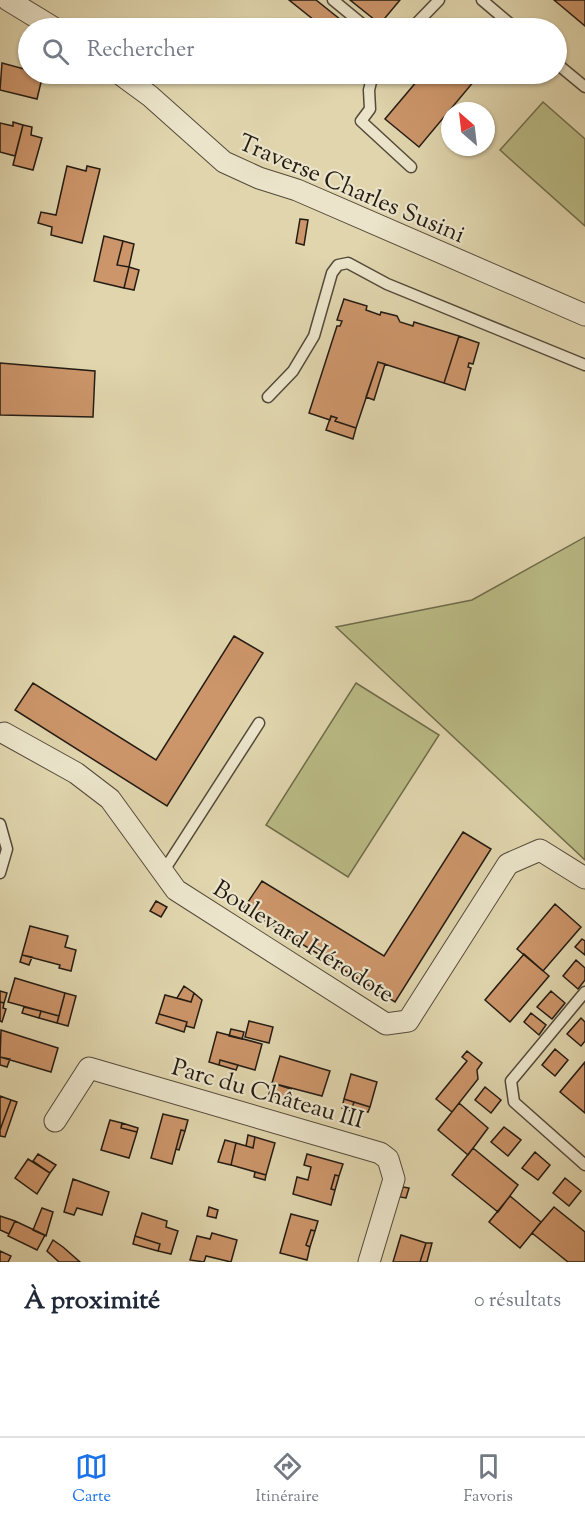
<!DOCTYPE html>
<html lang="fr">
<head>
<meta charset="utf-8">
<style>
  :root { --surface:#fff; --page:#f6f6f7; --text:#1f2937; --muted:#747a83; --line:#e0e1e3; --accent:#1a73e8 }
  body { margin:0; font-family:"Sorts Mill Goudy",serif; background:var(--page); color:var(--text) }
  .compass { position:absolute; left:441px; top:102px; width:54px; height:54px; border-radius:50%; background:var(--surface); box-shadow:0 2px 4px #0004; rotate:332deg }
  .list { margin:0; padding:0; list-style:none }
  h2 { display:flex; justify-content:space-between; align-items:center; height:78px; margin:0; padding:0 24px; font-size:26px }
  h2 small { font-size:20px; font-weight:400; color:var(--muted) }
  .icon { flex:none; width:33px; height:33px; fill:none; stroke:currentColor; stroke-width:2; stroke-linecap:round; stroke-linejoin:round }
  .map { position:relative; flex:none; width:585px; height:1262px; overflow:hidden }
  .search { position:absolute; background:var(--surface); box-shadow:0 2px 4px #0004; left:18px; right:18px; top:18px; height:66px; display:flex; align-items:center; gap:15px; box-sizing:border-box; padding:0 21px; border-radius:33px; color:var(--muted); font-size:22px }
  .sheet { height:174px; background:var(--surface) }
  nav { display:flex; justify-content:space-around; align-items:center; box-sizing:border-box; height:84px; border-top:2px solid var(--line); background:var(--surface); font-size:16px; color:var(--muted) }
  nav a { display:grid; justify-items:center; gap:3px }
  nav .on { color:var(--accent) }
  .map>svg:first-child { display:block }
</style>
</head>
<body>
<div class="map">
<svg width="585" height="1262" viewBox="0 0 585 1262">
  <rect width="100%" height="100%" fill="#e0d5ad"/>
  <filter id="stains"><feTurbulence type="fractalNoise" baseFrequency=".00333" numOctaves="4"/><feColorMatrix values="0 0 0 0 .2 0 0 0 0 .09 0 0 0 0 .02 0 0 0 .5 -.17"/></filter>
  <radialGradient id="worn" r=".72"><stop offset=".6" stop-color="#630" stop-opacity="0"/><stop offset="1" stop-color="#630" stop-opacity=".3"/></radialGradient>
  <path fill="#babb85" stroke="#6f6c4c" stroke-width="1.5" d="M543 102 585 139V226L500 150Z
    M585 537V860L336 627 472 600Z
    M356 683 439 735 348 877 266 825Z"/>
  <path fill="#cc956a" stroke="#241c13" stroke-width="1.5" d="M289 0H316L351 28H324Z
    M350 0H400L380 24Z
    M554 0H585V26L560 5Z
    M465 22 473 28H460Z
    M2 63 28 70V74H43L37 99 0 90Z
    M423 74H480L419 147 385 119Z
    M13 122 23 125 15 156 0 152V123L13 126Z
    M23 125 32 127 31 135 42 138 33 170 13 165Z
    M67 166 86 171 87 166 100 169 82 243 51 235 52 227 38 223 41 212 56 215Z
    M300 219 308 220 304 245 296 243Z
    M104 236 123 241 117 265 129 267 124 288 94 281Z
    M123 241 134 244 129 267 117 265Z
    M129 267 139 270 134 290 124 288Z
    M344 299 367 306 366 310 380 315 381 312 397 316 400 322 413 326 414 322 459 336 444 383 378 362 356 428 335 421 337 418 331 416 330 420 309 413 337 326H340L342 321 337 320Z
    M459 336 479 343 473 364 469 363 468 367 471 368 465 390 444 383Z
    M378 362 385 364 374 400 366 397Z
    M0 363 95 371 93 417 0 415Z
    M331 416 337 418 335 421 356 428 353 439 326 430Z
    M234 636 263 653 167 806 15 710 33 683 156 760Z
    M463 832 491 849 395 1002 244 908 262 881 384 956Z
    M156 901 167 907 161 917 150 911Z
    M555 904 581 927 543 971 517 949Z
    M30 926 68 936 65 947 76 950 71 971 59 968 60 965 22 955Z
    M582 939 585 941V955L575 947Z
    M524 954 549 976 510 1022 485 1000Z
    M22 955 32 957 29 965 20 962Z
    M576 960 585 968V980L578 989 563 976Z
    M15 978 65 993 59 1016 8 1002Z
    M184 986 194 993 191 1002 177 998Z
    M0 991 7 993 4 1003 0 1002Z
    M551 991 565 1003 552 1019 537 1007Z
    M65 993 76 996 68 1026 57 1023Z
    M194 993 202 1000 194 1028 186 1026 187 1022 159 1014 165 995 191 1002Z
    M0 1002 4 1003 3 1008 6 1009 2 1022 0 1021Z
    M24 1007 41 1011 39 1018 22 1013Z
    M41 1011 59 1016 57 1023 39 1018Z
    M531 1013 546 1025 539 1035 524 1022Z
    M159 1014 187 1022 184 1032 156 1023Z
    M581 1018 585 1022V1041L581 1046 567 1034Z
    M249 1021 273 1027 269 1043 245 1037Z
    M231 1029 244 1032 242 1039 229 1036Z
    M1 1030 58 1048 51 1072 0 1057Z
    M217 1032 262 1044 255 1070 220 1060 219 1065 209 1062Z
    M555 1049 568 1060 555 1076 542 1065Z
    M467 1051 482 1063 477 1070 478 1079 452 1112 436 1099 467 1061 462 1057Z
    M280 1056 330 1071 322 1096 272 1083Z
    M0 1057 10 1059 7 1067 0 1065Z
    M220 1060 238 1065 236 1070 219 1065Z
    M585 1062V1113L560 1092Z
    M351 1074 377 1082 370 1107 344 1099Z
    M272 1083 291 1089 288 1100 269 1094Z
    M485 1087 501 1100 491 1113 475 1100Z
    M0 1096 11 1100 0 1130Z
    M344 1099 354 1102 351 1111 342 1108Z
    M11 1100 17 1102 5 1137 0 1136V1130Z
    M354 1102 370 1107 368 1112 352 1108Z
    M459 1103 488 1128 468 1155 438 1130Z
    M163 1114 188 1120 185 1131 181 1130 172 1164 151 1158Z
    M110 1120 122 1123 121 1128 137 1132 129 1158 101 1150Z
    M122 1123 138 1128 137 1132 121 1128Z
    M504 1127 521 1140 508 1156 491 1142Z
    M181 1130 185 1131 179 1150 176 1149Z
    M248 1135 255 1137 253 1148 246 1146Z
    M255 1137 275 1143 266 1175 231 1165 236 1143 253 1148Z
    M225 1140 236 1143 231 1165 218 1162Z
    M473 1148 518 1185 498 1212 452 1175Z
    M535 1152 550 1165 538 1180 522 1168Z
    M38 1154 56 1165 50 1173 33 1161Z
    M307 1154 343 1164 339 1176 335 1175 331 1189 335 1190 331 1205 293 1194 297 1177 308 1180 311 1167 304 1165Z
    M28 1159 50 1173 37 1194 15 1178Z
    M255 1172 266 1175 265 1180 254 1177Z
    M335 1175 339 1176 335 1190 331 1189Z
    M565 1178 581 1191 569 1206 553 1193Z
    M73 1179 109 1192 102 1215 77 1208 74 1215 64 1212Z
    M403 1187 409 1188 406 1198 400 1197Z
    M510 1196 541 1222 520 1248 489 1222Z
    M209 1207 218 1210 216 1218 207 1216Z
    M554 1207 585 1232V1262H568L532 1233Z
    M42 1208 53 1212 46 1236 33 1230Z
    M142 1213 167 1221 166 1227 178 1231 171 1254 158 1251 160 1244 135 1236Z
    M291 1214 318 1221 315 1231 311 1230 306 1245 310 1247 307 1260 280 1253Z
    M0 1216 15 1221 9 1234 0 1230Z
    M15 1221 45 1235 37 1250 8 1236Z
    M311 1230 315 1231 310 1247 306 1245Z
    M212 1233 237 1240 231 1262 206 1256 204 1262 190 1260 197 1236 210 1239Z
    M401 1235 426 1243 420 1262H393Z
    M135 1236 160 1244 158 1251 133 1244Z
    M53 1240 63 1247 80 1262H59L47 1251Z
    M426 1243H432L427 1262H420Z
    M0 1251 11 1256 8 1262H0Z"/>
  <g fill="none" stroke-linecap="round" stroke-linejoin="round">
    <defs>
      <path id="lane" d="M333 0 367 28
        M482 0 515 28
        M412 28 439 0
        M556 63 585 87
        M373 74 369 90 370 109 361 121 411 167
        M268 397 293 371 314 336 332 273 338 265 348 263 387 284 585 365
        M0 824 7 849 0 873
        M163 872 259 723
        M585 992 511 1081 514 1102 585 1165"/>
      <path id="street" d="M8 0 54 28
        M120 74 150 96 224 162 259 178 297 190 585 315
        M4 733 76 773 110 799 176 890 386 1024 408 1021 508 864 540 850 585 878
        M55 1121 89 1068 380 1153 388 1159 394 1179 369 1262"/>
    </defs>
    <use href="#lane" stroke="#534a3a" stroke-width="13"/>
    <use href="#street" stroke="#534a3a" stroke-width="23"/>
    <use href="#lane" stroke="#ebe4ca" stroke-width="10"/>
    <use href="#street" stroke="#ebe4ca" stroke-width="21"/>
  </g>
  <g text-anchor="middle" stroke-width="4.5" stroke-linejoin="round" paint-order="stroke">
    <g font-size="24" fill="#241c13" stroke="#ebe4ca">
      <text transform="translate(352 188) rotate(23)" y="8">Traverse Charles Susini</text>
      <text transform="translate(304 941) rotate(32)" y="8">Boulevard Hérodote</text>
      <text transform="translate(268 1093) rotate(16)" y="8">Parc du Château III</text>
    </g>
  </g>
  <rect width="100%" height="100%" filter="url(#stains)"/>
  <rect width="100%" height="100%" fill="url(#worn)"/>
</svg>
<svg class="compass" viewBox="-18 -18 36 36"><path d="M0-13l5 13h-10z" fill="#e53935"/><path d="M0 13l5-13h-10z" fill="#747a83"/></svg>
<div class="search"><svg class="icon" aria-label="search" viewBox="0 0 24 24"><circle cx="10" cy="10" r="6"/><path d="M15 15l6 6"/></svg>Rechercher</div>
</div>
<section class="sheet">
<h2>À proximité<small>0 résultats</small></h2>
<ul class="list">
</ul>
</section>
<nav>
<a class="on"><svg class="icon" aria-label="map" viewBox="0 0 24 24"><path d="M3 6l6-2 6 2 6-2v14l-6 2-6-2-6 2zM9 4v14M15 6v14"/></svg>Carte</a>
<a><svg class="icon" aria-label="directions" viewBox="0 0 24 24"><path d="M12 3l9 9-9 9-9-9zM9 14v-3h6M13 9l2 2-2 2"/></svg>Itinéraire</a>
<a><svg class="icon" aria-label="saved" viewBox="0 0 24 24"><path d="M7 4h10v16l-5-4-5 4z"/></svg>Favoris</a>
</nav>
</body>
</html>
